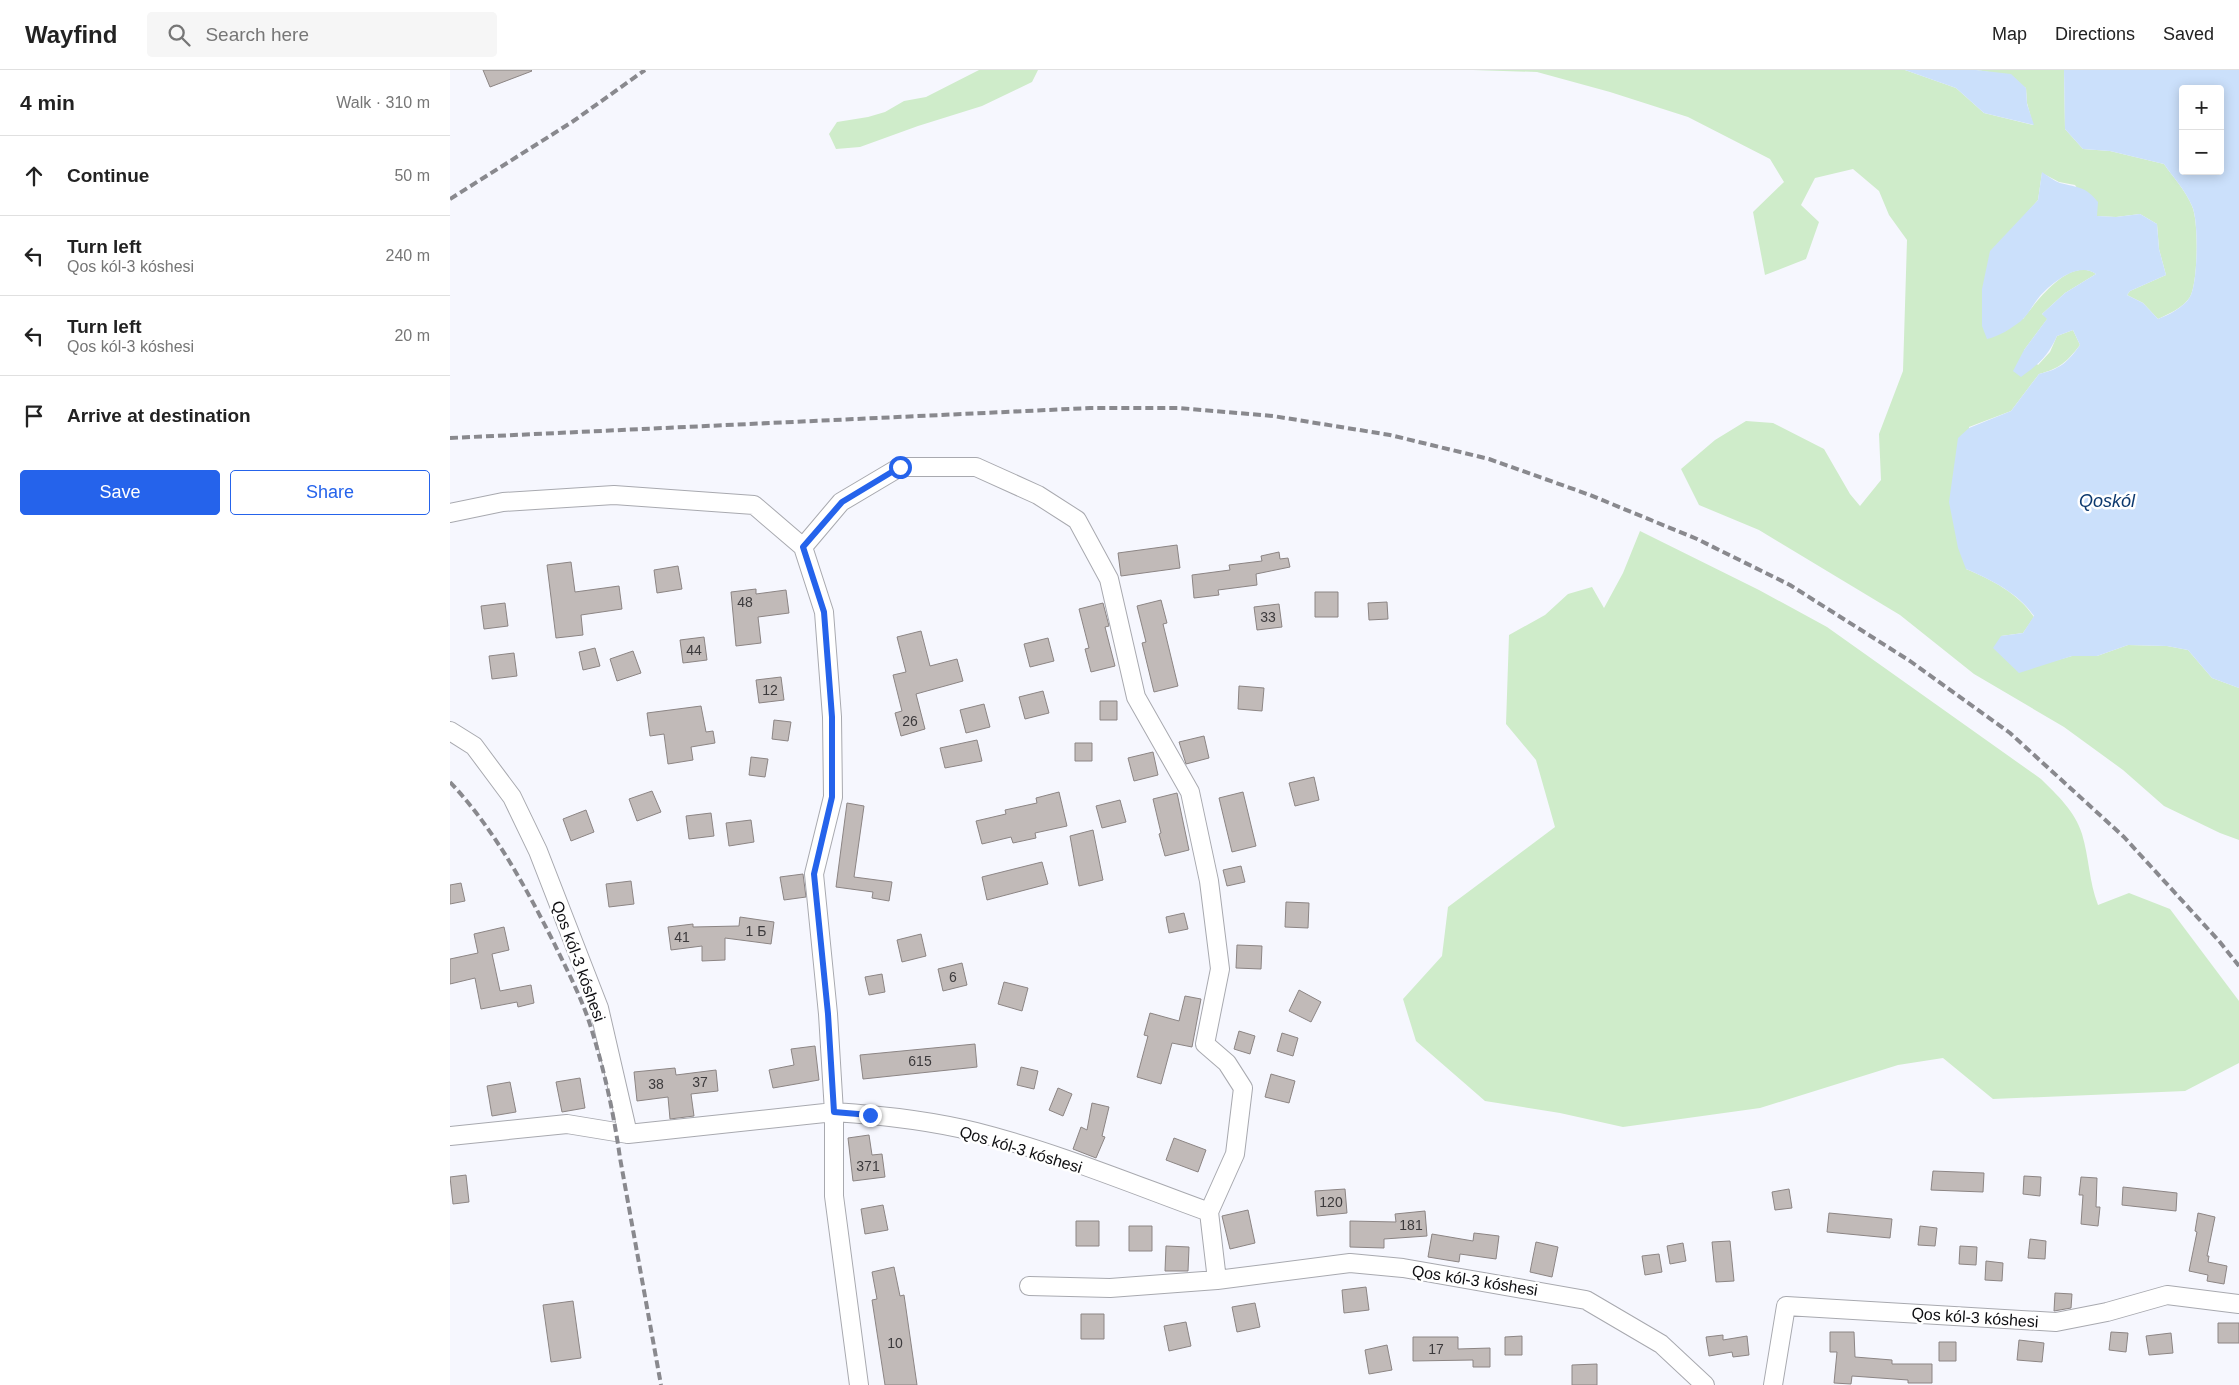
<!DOCTYPE html>
<html lang="en">
<head>
<meta charset="utf-8">
<style>
  :root { --surface:#fff; --page:#f6f6f6; --text:#222; --muted:#767676; --line:#e0e0e0; --accent:#2563eb }
  body { margin:0; font-family:Arial,sans-serif; background:var(--page); color:var(--text) }
  .controls { position:absolute; right:15px; top:15px; display:grid; overflow:hidden; border-radius:5px; box-shadow:0 2px 12px #0003 }
  .controls button { width:45px; height:45px; display:grid; place-items:center; padding:0; border:0; border-bottom:1px solid var(--line); background:var(--surface); color:var(--text); font:25px sans-serif }
  .stop { position:absolute; width:15px; height:15px; margin:-11px; border:4px solid #2563eb; border-radius:50%; background:#fff }
  .stop.end { background:#2563eb; border-color:#fff; box-shadow:0 1px 5px #0008 }
  .list { margin:0; padding:0; list-style:none }
  h2 { display:flex; justify-content:space-between; align-items:center; height:65px; margin:0; padding:0 20px; font-size:21px }
  h2 small { font-size:16px; font-weight:400; color:var(--muted) }
  .list li { display:grid; grid-template-columns:32px 1fr auto; gap:15px; align-items:center; box-sizing:border-box; height:80px; padding:0 20px; border-top:1px solid var(--line) }
  .list b { display:block; font-size:19px; white-space:nowrap }
  .list p { margin:0; font-size:16px; white-space:nowrap; color:var(--muted) }
  .list em { font-size:16px; font-style:normal; color:var(--muted) }
  .actions { display:flex; gap:10px; padding:15px 20px }
  .actions a { flex:1; padding:11px 0; border:1px solid var(--accent); border-radius:5px; text-align:center; font-size:18px; color:var(--accent) }
  .actions .main { background:var(--accent); color:#fff }
  .icon { flex:none; width:28px; height:28px; fill:none; stroke:currentColor; stroke-width:2; stroke-linecap:round; stroke-linejoin:round }
  .map { position:relative; flex:none; width:1789px; height:1315px; overflow:hidden }
  header { display:flex; align-items:center; gap:30px; box-sizing:border-box; height:70px; padding:0 25px; background:var(--surface); border-bottom:1px solid var(--line) }
  header strong { font-size:24px }
  nav { display:flex; gap:28px; margin-inline-start:auto; font-size:18px }
  .search { width:350px; height:45px; background:var(--page); display:flex; align-items:center; gap:12px; box-sizing:border-box; padding:0 18px; border-radius:5px; color:var(--muted); font-size:19px }
  main { display:flex }
  aside { flex:1; background:var(--surface) }
  .map>svg:first-child { display:block }
</style>
</head>
<body>
<header>
<strong>Wayfind</strong>
<div class="search"><svg class="icon" aria-label="search" viewBox="0 0 24 24"><circle cx="10" cy="10" r="6"/><path d="M15 15l6 6"/></svg>Search here</div>
<nav><a>Map</a><a>Directions</a><a>Saved</a></nav>
</header>
<main>
<aside>
<h2>4 min<small>Walk · 310 m</small></h2>
<ul class="list">
<li><svg class="icon" aria-label="ahead" viewBox="0 0 24 24"><path d="M12 20V5M6 11l6-6 6 6"/></svg><div><b>Continue</b></div><em>50 m</em></li>
<li><svg class="icon" aria-label="left" viewBox="0 0 24 24"><path d="M17 20v-9H6M10 6l-5 5 5 5"/></svg><div><b>Turn left</b><p>Qos kól-3 kóshesi</p></div><em>240 m</em></li>
<li><svg class="icon" aria-label="left" viewBox="0 0 24 24"><path d="M17 20v-9H6M10 6l-5 5 5 5"/></svg><div><b>Turn left</b><p>Qos kól-3 kóshesi</p></div><em>20 m</em></li>
<li><svg class="icon" aria-label="arrive" viewBox="0 0 24 24"><path d="M6 21V4h12l-3 4 3 4H6"/></svg><div><b>Arrive at destination</b></div></li>
</ul>
<div class="actions"><a class="main">Save</a><a>Share</a></div>
</aside>
<div class="map">
<svg width="1789" height="1315" viewBox="0 0 1789 1315">
  <rect width="100%" height="100%" fill="#f6f7fe"/>
  <path fill="#cfecca" d="M529 0H588L582 12 532 36 468 56 410 77 386 79 379 64 387 52 418 47 435 42 454 31 476 27Z
    M1023 0H1455L1506 18 1534 43 1583 55 1577 33 1576 18 1539 2 1526 0H1614L1615 59 1633 79 1660 81 1714 94C1723 107 1736 121 1742 136 1749 151 1748 213 1740 227 1734 237 1719 244 1708 249L1693 233 1677 225 1680 221 1716 205 1709 179 1707 154 1690 144 1666 147 1646 146 1625 115 1609 112 1592 103 1588 130 1575 145 1573 249C1587 231 1620 186 1646 204L1615 223 1592 244 1598 248 1574 280 1588 295 1600 282 1607 266 1623 260 1630 275C1616 293 1610 298 1589 304L1561 341 1519 357 1516 499C1542 510 1568 523 1584 547L1573 563 1551 566 1597 593 1622 586H1647L1678 575 1717 576 1738 580 1762 608 1789 618V770L1770 763 1714 736 1673 700 1614 657 1524 604 1450 545 1309 460 1249 435 1231 399 1265 370 1296 351 1323 353 1374 379 1400 424 1410 436 1431 410 1429 364 1453 301 1457 170 1439 145 1429 121 1403 99 1365 108 1351 135 1369 152 1356 189 1315 205 1303 142 1334 112 1320 89 1238 47 1160 22 1087 2Z
    M1190 461 1309 520 1377 557 1591 709C1607 725 1625 741 1632 764 1639 787 1639 812 1648 835L1679 823 1720 839 1789 931V993L1735 1021 1543 1029 1493 988 1448 995 1310 1038 1173 1057 1110 1043 1035 1031 966 971 953 929 992 886 998 837 1105 757 1086 690 1056 654 1059 565 1095 545 1118 524 1142 517 1154 538 1173 503Z"/>
  <path fill="#cbe0fb" fill-rule="evenodd" d="M1455 0H1526L1561 4 1576 18 1577 34 1584 55 1534 43 1506 18Z
    M1614 0H1789V618L1762 608 1738 580 1717 576 1678 575 1647 586H1622L1569 603 1543 578 1551 566 1573 563 1584 546C1568 523 1542 510 1516 499L1508 478 1499 432 1508 368 1519 358 1561 341 1589 304C1610 299 1617 293 1630 275L1623 260 1607 266C1598 286 1589 294 1571 307L1563 301 1574 280 1597 249 1592 244 1615 223 1646 204C1628 191 1602 213 1590 226 1583 234 1579 244 1571 251 1560 259 1550 266 1537 269L1532 256V219L1540 181 1588 130 1592 102C1598 106 1604 111 1610 113 1629 118 1635 116 1648 132L1647 146 1666 147 1690 144 1707 154 1709 179 1716 205 1680 221 1677 225 1693 233 1708 249C1719 245 1734 237 1740 227 1748 213 1749 150 1742 136 1736 121 1723 107 1714 94L1660 81 1633 79 1615 59ZM1733 19H1770V101H1733Z"/>
  <path fill="#c1bab8" stroke="#8c8584" d="M33 0H81L82 1 40 17Z
    M727 475 730 498 671 506 668 483Z
    M829 482 830 489 838 488 840 497 806 504 807 515 768 520 769 525 744 528 742 505 780 500 779 495 812 491 811 486Z
    M121 492 125 522 169 516 172 539 131 545 133 565 106 568 97 495Z
    M228 496 232 519 207 523 204 500Z
    M306 519V524L336 520 339 543 308 547 311 573 286 576 281 522Z
    M865 522H888V547H865Z
    M711 530 717 553 713 554 728 616 704 622 692 573 696 572 687 536Z
    M937 532 938 549 919 550 918 533Z
    M55 533 58 556 34 559 31 536Z
    M653 533 659 556 655 557 665 596 641 602 635 579 639 578 629 539Z
    M829 534 832 557 807 560 804 537Z
    M471 561 480 596 507 589 513 611 466 624 475 659 451 666 445 643 452 641 443 605 456 602 447 567Z
    M254 567 257 590 233 593 230 570Z
    M598 568 604 591 580 597 574 574Z
    M145 578 150 596 133 600 129 582Z
    M183 581 191 603 167 611 160 589Z
    M64 583 67 606 42 609 39 586Z
    M331 607 334 630 309 633 306 610Z
    M789 616 814 618 812 641 788 639Z
    M593 621 599 643 575 649 569 627Z
    M650 631H667V650H650Z
    M534 634 540 657 516 663 510 640Z
    M251 636 256 662 263 661 265 673 241 677 243 690 218 694 214 664 200 666 197 643Z
    M324 650 341 652 338 671 322 669Z
    M754 666 759 688 736 694 729 672Z
    M527 670 532 691 495 698 490 678Z
    M625 673H642V691H625Z
    M703 682 708 705 684 711 678 688Z
    M301 687 318 689 315 707 299 705Z
    M864 707 869 730 845 736 839 713Z
    M202 721 211 742 187 751 179 729Z
    M609 722 617 756 585 763 586 768 563 773 561 767 532 774 526 751 556 744 555 740 587 733 586 728Z
    M793 722 806 776 782 782 769 728Z
    M727 723 739 780 715 786 709 764 711 763 703 729Z
    M670 730 676 752 652 758 646 736Z
    M397 733 414 736 404 807 442 812 439 831 422 828 423 822 386 817Z
    M136 740 144 762 121 771 113 749Z
    M261 743 264 766 239 769 236 746Z
    M301 750 304 772 279 776 276 753Z
    M643 760 653 810 629 816 620 766Z
    M592 792 598 814 537 830 532 807Z
    M791 796 795 812 777 816 773 800Z
    M353 804 356 827 334 830 330 807Z
    M181 811 184 834 159 837 156 814Z
    M11 813 15 831 0 834V815Z
    M836 832 859 833 858 858 835 857Z
    M734 843 738 859 719 863 716 847Z
    M290 847 324 852 321 874 275 868V890L252 891V876L221 880 218 857 243 854V857L289 856Z
    M54 857 59 880 42 884 50 921 81 915 84 933 68 937 67 932 31 939 25 908 0 914V889L28 883 24 864Z
    M471 864 476 886 452 892 447 870Z
    M787 875 812 876 811 899 786 898Z
    M512 893 517 915 493 921 488 899Z
    M432 904 435 922 419 925 415 907Z
    M554 912 578 918 572 941 548 934Z
    M849 920 871 932 861 952 839 941Z
    M735 926 751 929 742 977 722 973 711 1014 687 1007 698 966 694 965 700 943 729 951Z
    M789 961 805 966 800 984 784 979Z
    M832 963 848 968 843 986 827 981Z
    M525 974 527 997 413 1009 410 985Z
    M365 976 369 1010 323 1018 319 1000 344 995 341 979Z
    M571 997 588 1001 584 1019 567 1015Z
    M225 998 226 1005 266 1000 268 1021 241 1024 244 1046 220 1049 218 1027 187 1031 184 1002Z
    M821 1004 845 1011 839 1033 815 1027Z
    M130 1008 135 1038 112 1042 106 1012Z
    M60 1012 66 1042 42 1046 37 1016Z
    M608 1018 622 1024 613 1046 599 1040Z
    M642 1033 659 1037 652 1066 655 1067 646 1088 623 1079 631 1057 637 1060Z
    M419 1065 422 1085 432 1084 435 1107 403 1111 398 1068Z
    M724 1068 756 1080 748 1102 716 1090Z
    M1483 1101 1534 1103 1533 1122 1481 1120Z
    M16 1105 19 1132 3 1134 0 1107Z
    M1574 1106 1591 1107 1590 1126 1573 1124Z
    M1631 1107 1647 1108 1646 1137H1650L1648 1156 1631 1154 1633 1125H1629Z
    M1673 1117 1727 1123 1726 1141 1672 1135Z
    M895 1119 897 1143 867 1146 865 1121Z
    M1339 1119 1342 1138 1325 1140 1322 1122Z
    M433 1135 438 1160 415 1164 411 1139Z
    M798 1140 805 1173 780 1179 772 1146Z
    M975 1141 977 1166 934 1169V1178L900 1177V1151L946 1152 945 1144Z
    M1379 1143 1442 1149 1440 1168 1377 1162Z
    M1748 1143 1765 1147 1757 1186H1759L1758 1192 1777 1196 1774 1214 1757 1211 1758 1205 1739 1201 1747 1162 1745 1161Z
    M626 1151H649V1176H626Z
    M679 1156H702V1181H679Z
    M1470 1156 1487 1158 1485 1176 1468 1175Z
    M1024 1163 1049 1166 1046 1189 1010 1184 1009 1192 978 1187 982 1164 1023 1171Z
    M1580 1169 1596 1171 1595 1189 1578 1188Z
    M1280 1171 1284 1211 1266 1212 1262 1172Z
    M1086 1172 1108 1177 1102 1207 1080 1202Z
    M1233 1173 1236 1191 1220 1194 1217 1176Z
    M716 1176 739 1177 738 1201H715Z
    M1510 1176 1527 1177 1526 1195 1509 1194Z
    M1209 1184 1212 1202 1195 1205 1192 1186Z
    M1536 1191 1553 1193 1552 1211 1535 1210Z
    M444 1197 450 1226 454 1225 467 1315H435L422 1230 427 1229 422 1202Z
    M916 1217 919 1240 894 1243 892 1220Z
    M1605 1223 1622 1224 1621 1238 1604 1241Z
    M123 1231 131 1288 101 1292 93 1235Z
    M805 1233 810 1257 787 1262 782 1237Z
    M631 1244H654V1269H631Z
    M736 1252 741 1276 719 1281 714 1256Z
    M1768 1253H1789V1273H1768Z
    M1380 1262H1404L1405 1287 1442 1290V1294H1482V1313H1458V1310L1402 1306 1401 1314 1384 1313 1387 1282H1380Z
    M1661 1262 1678 1263 1676 1282 1659 1280Z
    M1721 1263 1723 1283 1699 1285 1696 1266Z
    M1273 1265V1270L1297 1266 1299 1285 1283 1287 1282 1282 1259 1286 1256 1267Z
    M1072 1266V1285H1055V1267Z
    M963 1267H1008V1279L1040 1278V1297H1023V1290L963 1291Z
    M1569 1270 1594 1273 1592 1292 1567 1290Z
    M1489 1272H1506V1291H1489Z
    M937 1275 942 1300 919 1304 915 1280Z
    M1147 1294V1315H1122V1295Z"/>
  <g fill="none" stroke-linecap="round" stroke-linejoin="round">
    <defs>
      <path id="street" d="M0 443 53 432 164 425 304 435 353 477 374 542 382 647 383 727 364 804 378 944 384 1042C429 1045 482 1051 526 1062 605 1082 682 1114 759 1142
        M353 477 391 432 450 397H526L588 425 627 450 659 509 686 627 740 722 759 811 770 899 755 974 777 993 793 1018 785 1084 759 1142 767 1210
        M0 661 24 676 62 727 88 781 149 938 178 1064
        M0 1066 117 1054 178 1064 384 1042V1126L409 1315
        M579 1216 660 1218 767 1210 900 1193 953 1198 1136 1230 1211 1274 1255 1315
        M1323 1315 1336 1236 1606 1252 1657 1242 1717 1225 1789 1234"/>
    </defs>
    <use href="#street" stroke="#a8a9af" stroke-width="20"/>
    <use href="#street" stroke="#fff" stroke-width="18"/>
    <path stroke="#89898e" stroke-width="4" stroke-dasharray="8 4" stroke-linecap="butt" d="M0 129 122 52 195 0
      M0 368 640 338H729L823 346 940 365 1039 389 1140 425 1247 469 1340 515 1460 591 1560 663 1674 767 1769 871 1789 896
      M0 712C44 759 74 814 103 871 117 900 133 930 142 961 155 1003 164 1045 170 1088L211 1315"/>
  </g>
  <g fill="none" stroke-linecap="round" stroke-linejoin="round">
    <path stroke="#2563eb" stroke-width="6" d="M420 1045 384 1042 378 944 364 804 382 727V647L374 542 353 477 392 432 450 397"/>
  </g>
  <g text-anchor="middle" stroke-width="5" stroke-linejoin="round" paint-order="stroke">
    <g font-size="14" fill="#3c3a3c">
      <text x="295" y="537">48</text>
      <text x="818" y="552">33</text>
      <text x="244" y="585">44</text>
      <text x="320" y="625">12</text>
      <text x="460" y="656">26</text>
      <text x="306" y="866">1 Б</text>
      <text x="232" y="872">41</text>
      <text x="503" y="912">6</text>
      <text x="470" y="996">615</text>
      <text x="250" y="1017">37</text>
      <text x="206" y="1019">38</text>
      <text x="418" y="1101">371</text>
      <text x="881" y="1137">120</text>
      <text x="961" y="1160">181</text>
      <text x="445" y="1278">10</text>
      <text x="986" y="1284">17</text>
    </g>
    <g font-size="16" fill="#0f0f12" stroke="#fff">
      <text transform="translate(129 891) rotate(70)" y="6">Qos kól-3 kóshesi</text>
      <text transform="translate(571 1079) rotate(17)" y="6">Qos kól-3 kóshesi</text>
      <text transform="translate(1025 1210) rotate(9)" y="6">Qos kól-3 kóshesi</text>
      <text transform="translate(1525 1247) rotate(4)" y="6">Qos kól-3 kóshesi</text>
    </g>
    <g font-size="18" font-style="italic" fill="#0d396e" stroke="#fff">
      <text x="1657" y="437">Qoskól</text>
    </g>
  </g>
</svg>
<div class="controls">
<button>+</button>
<button>−</button>
</div>
<div class="stop" style="left:450px;top:397px"></div>
<div class="stop end" style="left:420px;top:1045px"></div>
</div>
</main>
</body>
</html>
